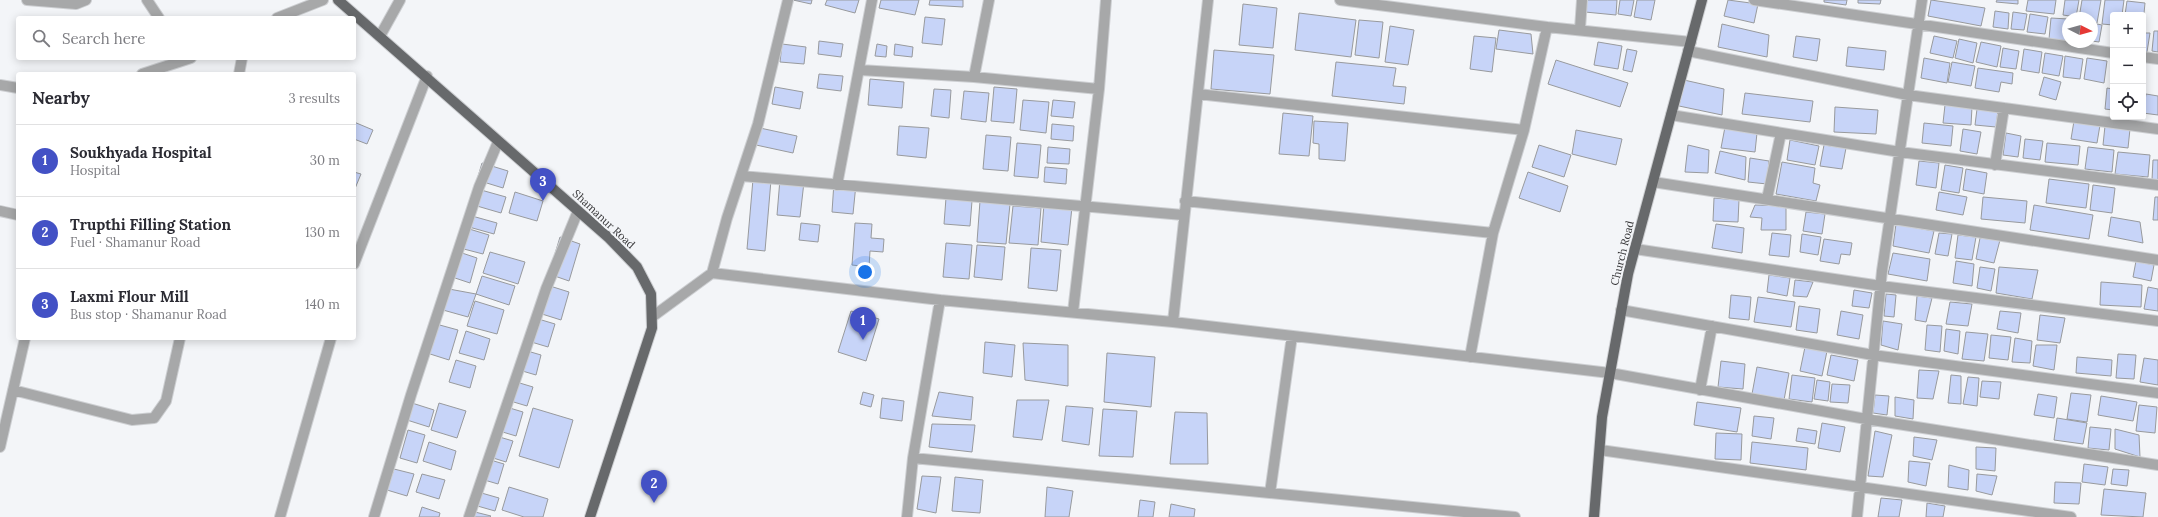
<!DOCTYPE html>
<html lang="en">
<head>
<meta charset="utf-8">
<style>
  :root { --surface:#fff; --page:#f2f2f3; --text:#2b2b33; --muted:#7c7c81; --line:#e1e1e2; --accent:#4351c5 }
  body { margin:0; font-family:Lora,serif; background:var(--page); color:var(--text) }
  .controls { position:absolute; right:12px; top:12px; display:grid; overflow:hidden; border-radius:4px; box-shadow:0 2px 10px #0003 }
  .controls button { width:36px; height:36px; display:grid; place-items:center; padding:0; border:0; border-bottom:1px solid var(--line); background:var(--surface); color:var(--text); font:20px sans-serif }
  .compass { position:absolute; left:2062px; top:12px; width:36px; height:36px; border-radius:50%; background:var(--surface); box-shadow:0 2px 10px #0003; rotate:96deg }
  .you { position:absolute; left:865px; top:272px; width:14px; height:14px; margin:-10px; border:3px solid #fff; border-radius:50%; background:#1a73e8; box-shadow:0 0 0 6px #1a73e833 }
  .badge { display:grid; place-items:center; width:26px; height:26px; border-radius:50%; background:var(--accent); color:#fff; font-size:13px; font-weight:700 }
  .pin { position:absolute; translate:-50% -33px; filter:drop-shadow(0 1px 2px #0008) }
  .pin::after { content:''; position:absolute; top:21px; width:14px; height:12px; background:inherit; clip-path:polygon(0 0,100% 0,50% 100%) }
  .list { margin:0; padding:0; list-style:none }
  h2 { display:flex; justify-content:space-between; align-items:center; height:52px; margin:0; padding:0 16px; font-size:17px }
  h2 small { font-size:13px; font-weight:400; color:var(--muted) }
  .list li { display:grid; grid-template-columns:26px 1fr auto; gap:12px; align-items:center; box-sizing:border-box; height:72px; padding:0 16px; border-top:1px solid var(--line) }
  .list b { display:block; font-size:15px; white-space:nowrap }
  .list p { margin:0; font-size:13px; white-space:nowrap; color:var(--muted) }
  .list em { font-size:13px; font-style:normal; color:var(--muted) }
  .icon { flex:none; width:22px; height:22px; fill:none; stroke:currentColor; stroke-width:2; stroke-linecap:round; stroke-linejoin:round }
  .map { position:relative; flex:none; width:2158px; height:517px; overflow:hidden }
  .search { position:absolute; background:var(--surface); box-shadow:0 2px 10px #0003; left:16px; top:16px; width:340px; height:44px; display:flex; align-items:center; gap:10px; box-sizing:border-box; padding:0 14px; border-radius:4px; color:var(--muted); font-size:15px }
  .panel { position:absolute; background:var(--surface); box-shadow:0 2px 10px #0003; left:16px; top:72px; width:340px; height:268px; border-radius:4px }
  .map>svg:first-child { display:block }
</style>
</head>
<body>
<div class="map">
<svg width="2158" height="517" viewBox="0 0 2158 517">
  <rect width="100%" height="100%" fill="#f3f5f8"/>
  <path fill="#c7d4f8" stroke="#989a9d" d="M793 0H812L811 4Z
    M827 0H859L855 13 825 5Z
    M881 0H919L915 15 879 8Z
    M930 0H963V7L929 5Z
    M1585 0H1617L1616 15 1585 12Z
    M1620 0H1634L1631 16 1618 14Z
    M1637 0H1655L1651 20 1634 17Z
    M1728 0 1758 4 1754 23 1724 16Z
    M1824 0H1847L1846 5 1824 2Z
    M1858 0H1881L1880 4 1858 3Z
    M1931 0 1985 8 1981 26 1928 16Z
    M1997 0H2018V4L1996 2Z
    M2028 0H2056L2054 14 2026 11Z
    M2065 0H2079L2076 17 2063 15Z
    M2082 0H2101L2097 23 2092 22V18H2079Z
    M2105 0H2124L2122 15H2113V25L2102 24Z
    M2127 1 2145 3 2143 24V15H2125Z
    M1243 4 1277 8 1273 48 1239 45Z
    M1995 11 2009 13 2008 29 1993 27Z
    M2013 12 2027 14 2024 30 2011 29Z
    M1299 13 1356 20 1351 57 1295 50Z
    M2030 14 2048 17 2045 34 2027 32Z
    M925 17 945 19 942 45 922 43Z
    M2051 18 2068 19V41L2049 39Z
    M1359 20 1383 22 1379 58 1355 55Z
    M2092 23 2102 25 2099 42 2092 41Z
    M1722 24 1769 35 1767 57 1718 47Z
    M1390 26 1414 30 1408 65 1385 62Z
    M1499 30 1531 34 1533 54 1496 49Z
    M2154 31H2158V52L2152 51Z
    M2143 33H2150L2147 52 2143 51Z
    M1474 36 1496 38 1492 72 1470 69Z
    M1796 36 1820 39 1817 61 1793 57Z
    M1934 36 1957 41 1953 58 1930 53Z
    M1959 39 1977 43 1973 63 1955 58Z
    M819 41 843 44 841 57 818 54Z
    M1598 42 1622 46 1618 69 1594 65Z
    M1981 42 2001 46 1997 67 1976 62Z
    M782 44 806 47 804 64 780 62Z
    M877 44 887 46 886 57 875 56Z
    M895 44 913 47 912 57 894 55Z
    M1848 47 1886 51 1884 70 1846 66Z
    M2003 48 2019 51 2016 69 2000 67Z
    M1627 49 1637 51 1632 72 1623 70Z
    M2024 49 2042 52 2039 73 2021 70Z
    M1214 50 1274 55 1270 94 1211 89Z
    M2045 53 2063 56 2059 76 2042 73Z
    M2065 56 2083 59 2080 79 2063 77Z
    M1924 58 1950 63 1947 83 1921 78Z
    M2087 58 2107 61 2104 83 2084 79Z
    M1556 60 1628 83 1620 107 1548 84Z
    M1336 62 1396 68 1393 86 1406 87 1404 104 1332 96Z
    M1952 62 1975 66 1971 86 1948 82Z
    M1978 68 2013 73 2012 84 2001 82 1999 92 1975 88Z
    M819 74 843 76 841 91 817 88Z
    M2044 77 2061 82 2056 100 2039 95Z
    M870 79 904 82 902 108 868 105Z
    M1684 80 1724 89 1722 115 1679 106Z
    M775 87 803 92 800 109 772 104Z
    M994 87 1017 89 1014 123 991 121Z
    M2107 88 2113 89V110L2105 109Z
    M934 89 951 90 949 118 931 116Z
    M964 91 989 93 986 122 961 119Z
    M1745 93 1813 101 1810 122 1742 114Z
    M2146 94 2158 96V115L2143 113Z
    M1023 100 1049 102 1046 133 1020 130Z
    M1053 100 1075 102 1073 118 1051 116Z
    M1945 105 1972 107 1971 125 1943 123Z
    M1835 107 1878 110 1876 134 1834 132Z
    M1977 109 1998 111 1996 127 1975 125Z
    M1283 113 1313 116 1309 156 1279 154Z
    M1314 121 1348 123 1345 161 1319 159V144L1313 143Z
    M2074 121 2100 125 2097 143 2071 139Z
    M354 122 373 130 367 144 354 139Z
    M1924 123 1953 126 1951 146 1922 143Z
    M1052 124 1074 126 1073 141 1051 139Z
    M899 126 929 128 926 158 897 155Z
    M2105 126 2130 129 2128 148 2103 145Z
    M1725 127 1757 133 1755 152 1721 148Z
    M760 128 797 136 793 153 756 145Z
    M1963 129 1981 132 1977 154 1960 151Z
    M1576 130 1622 139 1616 165 1572 154Z
    M2006 133 2021 136 2018 157 2003 155Z
    M986 135 1011 137 1008 171 983 169Z
    M2025 139 2043 141 2040 160 2023 158Z
    M1790 140 1819 146 1815 165 1787 160Z
    M1017 143 1041 145 1038 178 1014 176Z
    M2047 143 2080 146 2078 165 2045 162Z
    M1539 145 1571 155 1564 177 1532 167Z
    M1688 145 1709 150 1708 173 1685 172Z
    M1824 145 1846 148 1842 169 1820 166Z
    M1048 147 1070 149 1069 164 1047 163Z
    M2088 147 2114 150 2112 172 2085 169Z
    M1720 151 1746 157 1745 180 1715 173Z
    M2118 152 2150 155 2148 177 2115 174Z
    M1750 158 1769 161 1767 184 1748 182Z
    M2153 160H2158V180H2152Z
    M1919 161 1939 163 1936 188 1916 185Z
    M1782 162 1815 168 1813 183 1820 185 1816 201 1776 194Z
    M482 163 508 171 503 188 477 180Z
    M1945 165 1963 168 1959 193 1941 190Z
    M1045 167 1067 169 1066 184 1044 182Z
    M1966 169 1987 173 1984 194 1963 190Z
    M354 172 361 174 354 191Z
    M1528 172 1568 186 1560 212 1519 198Z
    M753 179 771 180 765 251 747 249Z
    M780 179 804 182 800 217 777 215Z
    M2049 179 2089 184 2086 208 2046 203Z
    M834 182 856 184 853 214 832 212Z
    M2093 185 2115 188 2112 213 2090 210Z
    M481 190 506 197 501 213 477 206Z
    M515 192 543 201 537 221 509 213Z
    M1939 192 1967 197 1963 215 1936 210Z
    M1983 197 2027 201 2025 223 1981 219Z
    M2155 197H2158V220H2153Z
    M946 198 972 201 970 226 944 224Z
    M1714 198 1739 200 1738 222 1713 221Z
    M980 201 1010 204 1006 244 977 242Z
    M1044 204 1072 207 1068 245 1041 242Z
    M1755 205 1786 206V230H1761L1762 218 1750 217Z
    M2034 205 2093 215 2089 239 2030 230Z
    M1013 206 1041 208 1038 245 1009 243Z
    M1806 212 1825 214 1822 234 1803 231Z
    M472 216 497 223 494 234 469 227Z
    M2111 217 2140 222 2143 243 2108 236Z
    M801 223 820 225 818 242 799 240Z
    M855 223 872 224 871 238 884 239 883 252 870 251 869 267 852 265Z
    M1716 224 1744 228 1742 253 1712 248Z
    M1896 224 1934 231 1929 253 1893 246Z
    M466 228 489 235 483 254 460 248Z
    M1772 233 1791 235 1789 257 1769 255Z
    M1939 233 1952 234 1948 256 1935 254Z
    M1802 234 1821 237 1818 255 1800 252Z
    M1958 235 1976 237 1972 260 1955 258Z
    M560 237 580 244 569 281 549 274Z
    M1980 238 2000 240 1994 263 1976 259Z
    M1824 239 1852 243 1850 255 1841 254 1839 264 1820 261Z
    M946 243 972 245 969 279 943 277Z
    M977 245 1005 247 1002 280 974 277Z
    M1031 248 1061 250 1057 291 1028 288Z
    M459 252 477 258 470 283 452 277Z
    M490 252 525 262 518 284 483 273Z
    M1893 253 1930 259 1927 281 1888 274Z
    M1956 261 1974 264 1972 286 1953 283Z
    M2136 261 2154 265 2151 281 2133 277Z
    M1980 267 1995 269 1991 291 1977 288Z
    M1999 267 2038 270 2032 299 1996 293Z
    M1769 275 1790 278 1787 296 1767 292Z
    M482 276 515 286 509 305 476 294Z
    M1795 280 1813 282 1807 297 1793 296Z
    M2101 282 2142 285 2141 307 2100 305Z
    M550 286 569 292 561 320 542 314Z
    M2148 287 2158 289V311L2144 309Z
    M449 289 476 294 468 317 443 310Z
    M1854 290 1872 293 1869 308 1852 306Z
    M1886 294 1896 295 1894 317 1884 316Z
    M1731 295 1751 297 1749 320 1729 318Z
    M1917 296 1932 298 1926 322 1915 320Z
    M1758 297 1795 302 1791 327 1754 322Z
    M475 301 504 310 497 334 467 326Z
    M1950 302 1972 304 1968 326 1946 324Z
    M1799 306 1820 309 1817 333 1796 330Z
    M851 311 879 319 866 361 838 352Z
    M1841 311 1863 315 1859 339 1837 335Z
    M2000 311 2021 313 2018 333 1997 329Z
    M2040 315 2065 318 2060 343 2037 340Z
    M535 318 555 324 548 347 528 341Z
    M1883 321 1902 324 1898 350 1881 345Z
    M436 324 458 330 449 360 427 353Z
    M1927 325 1942 326 1940 352 1925 350Z
    M1946 329 1960 331 1958 354 1944 351Z
    M466 331 490 339 484 360 459 353Z
    M1966 332 1988 334 1984 361 1962 359Z
    M1991 335 2011 337 2008 360 1989 358Z
    M2015 338 2032 341 2030 363 2012 362Z
    M985 342 1015 345 1012 377 983 373Z
    M1023 343 1068 345V386L1025 380Z
    M2036 345H2057L2054 370 2033 366Z
    M1805 347 1827 351 1822 376 1800 371Z
    M524 350 541 355 536 375 519 370Z
    M1107 353 1155 357 1151 407 1104 402Z
    M2118 354 2136 355 2134 379 2116 378Z
    M1831 355 1858 360 1854 381 1827 375Z
    M2077 357 2112 360 2111 376 2076 373Z
    M2144 358 2158 360V385L2140 382Z
    M456 360 476 366 470 388 449 382Z
    M1721 361 1745 364 1743 389 1718 387Z
    M1757 367 1789 373 1784 400 1752 394Z
    M1919 370 1939 371 1933 399 1917 398Z
    M1792 375 1815 378 1812 402 1789 399Z
    M1951 375 1961 376V404L1948 403Z
    M1968 377 1979 378 1977 406 1963 404Z
    M1817 380 1830 382 1828 401 1814 399Z
    M513 381 533 387 527 406 507 400Z
    M1982 381 2001 382 1999 399 1980 397Z
    M1832 384 1850 385 1848 403 1830 402Z
    M863 392 874 395 871 407 860 404Z
    M939 392 973 397 971 420 932 416Z
    M2071 393 2091 395 2087 422 2067 419Z
    M2038 394 2057 397 2054 418 2034 415Z
    M1875 395 1889 396 1887 415 1873 413Z
    M2101 396 2137 402 2133 421 2098 415Z
    M1895 397 1914 400 1913 419 1895 416Z
    M882 398 904 401 902 421 880 418Z
    M1017 400H1049L1042 440 1013 437Z
    M1697 402 1741 408 1737 432 1694 425Z
    M412 403 434 410 429 427 407 420Z
    M439 403 466 411 457 438 431 430Z
    M2139 405 2157 407 2155 433 2136 431Z
    M503 406 523 412 516 436 496 430Z
    M1066 406 1093 408 1089 445 1062 441Z
    M533 408 573 420 559 468 519 456Z
    M1103 409 1137 411 1133 457 1099 456Z
    M1175 412 1207 413 1208 464H1170Z
    M1754 416 1774 418 1771 439 1752 436Z
    M2057 418 2087 423 2083 444 2054 440Z
    M1822 423 1845 427 1840 452 1818 448Z
    M932 424 975 425 972 452 929 447Z
    M2090 427 2111 429 2109 450 2088 448Z
    M1798 428 1817 431 1815 444 1796 441Z
    M2115 429 2139 435 2140 457 2115 449Z
    M408 430 425 435 417 463 400 458Z
    M1875 431 1892 435 1883 477 1868 476Z
    M1716 433 1742 434 1741 460 1715 459Z
    M496 436 513 441 506 462 490 457Z
    M1914 437 1937 440 1932 460 1913 456Z
    M429 442 456 451 451 470 423 461Z
    M1752 442 1808 448 1806 470 1750 463Z
    M1976 447 1996 448 1995 471 1976 469Z
    M487 459 504 464 498 484 481 479Z
    M1909 461 1930 463 1926 486 1908 482Z
    M2084 464 2108 467 2105 485 2082 482Z
    M1949 465 1969 470 1968 490 1948 487Z
    M394 469 414 474 407 496 387 490Z
    M2113 469 2129 470 2127 486 2111 484Z
    M422 474 445 480 439 499 416 492Z
    M1977 474 1997 476 1992 495 1976 491Z
    M922 476 941 477 936 513 917 509Z
    M955 477 983 480 980 513 952 511Z
    M2055 482 2081 483 2079 504 2054 503Z
    M509 487 548 499 543 517H524L502 510Z
    M1047 487 1073 491 1069 517H1045Z
    M2104 489 2146 493 2143 517 2101 515Z
    M478 492 499 498 495 511 474 505Z
    M1881 498 1902 500 1899 517H1878Z
    M1140 500 1155 502 1153 517H1138Z
    M1927 503 1945 506 1943 517H1926Z
    M1171 504 1195 509 1194 517H1169Z
    M422 507 440 513 439 517H419Z
    M471 511 491 516 490 517H469Z"/>
  <g fill="none" stroke-linecap="round" stroke-linejoin="round">
    <defs>
      <path id="minor" d="M27 0 76 4 86 0
        M147 0 159 18
        M1340 0 1547 27 1691 42
        M1754 0 2113 53
        M277 18 323 0
        M1580 29 1582 0
        M380 36 400 0
        M1688 51 1908 95 2158 129
        M2143 57 2158 59
        M860 70 974 77 1099 89
        M142 74 191 58
        M239 74 242 58
        M974 77 989 0
        M0 85 18 88
        M1198 94 1524 130
        M1671 115 1900 152 2158 185
        M1995 165 2004 108
        M742 176 1183 215
        M1653 182 2158 260
        M837 185 872 0
        M1767 199 1781 133
        M1185 201 1493 233
        M0 211 18 215
        M1635 249 1881 286 2158 321
        M354 264 427 76
        M712 273 940 300 1173 322 1610 373 1866 419 2158 465
        M1621 310 1873 355 2158 393
        M1073 312 1099 89 1106 0
        M652 317 712 273 727 218 758 124 788 0
        M1173 322 1208 0
        M1470 357 1493 233 1524 130 1547 27
        M13 390 132 420 154 418 166 401 180 338
        M1700 390 1712 326
        M0 447 25 338
        M1600 450 2071 517
        M913 458 1515 517
        M1270 493 1292 336
        M280 517 331 338
        M374 517 411 395 479 187 498 142
        M469 517 546 289 578 211
        M907 517 913 458 940 300
        M1857 517 1882 271 1922 0"/>
      <path id="major" d="M338 0 609 238 637 267 651 294 652 328 590 517
        M1594 517 1602 417 1628 274 1702 0"/>
    </defs>
    <use href="#minor" stroke="#cdcfd2" stroke-width="12"/>
    <use href="#major" stroke="#cdcfd2" stroke-width="12"/>
    <use href="#minor" stroke="#a7a8a9" stroke-width="10"/>
    <use href="#major" stroke="#67696b" stroke-width="10"/>
  </g>
  <g text-anchor="middle" stroke-width="4" stroke-linejoin="round" paint-order="stroke">
    <g font-size="11" fill="#373739" stroke="#f3f5f8">
      <text transform="translate(604 219) rotate(43)" y="4">Shamanur Road</text>
      <text transform="translate(1622 253) rotate(-76)" y="4">Church Road</text>
    </g>
  </g>
</svg>
<div class="controls">
<button>+</button>
<button>−</button>
<button><svg class="icon" aria-label="locate" viewBox="0 0 24 24"><circle cx="12" cy="12" r="6"/><path d="M12 2v4M12 18v4M2 12h4M18 12h4"/></svg></button>
</div>
<svg class="compass" viewBox="-18 -18 36 36"><path d="M0-13l5 13h-10z" fill="#e53935"/><path d="M0 13l5-13h-10z" fill="#7c7c81"/></svg>
<div class="you"></div>
<div class="pin badge" style="left:863px;top:340px">1</div>
<div class="pin badge" style="left:654px;top:503px">2</div>
<div class="pin badge" style="left:543px;top:201px">3</div>
<div class="search"><svg class="icon" aria-label="search" viewBox="0 0 24 24"><circle cx="10" cy="10" r="6"/><path d="M15 15l6 6"/></svg>Search here</div>
<section class="panel">
<h2>Nearby<small>3 results</small></h2>
<ul class="list">
<li><span class="badge">1</span><div><b>Soukhyada Hospital</b><p>Hospital</p></div><em>30 m</em></li>
<li><span class="badge">2</span><div><b>Trupthi Filling Station</b><p>Fuel · Shamanur Road</p></div><em>130 m</em></li>
<li><span class="badge">3</span><div><b>Laxmi Flour Mill</b><p>Bus stop · Shamanur Road</p></div><em>140 m</em></li>
</ul>
</section>
</div>
</body>
</html>
